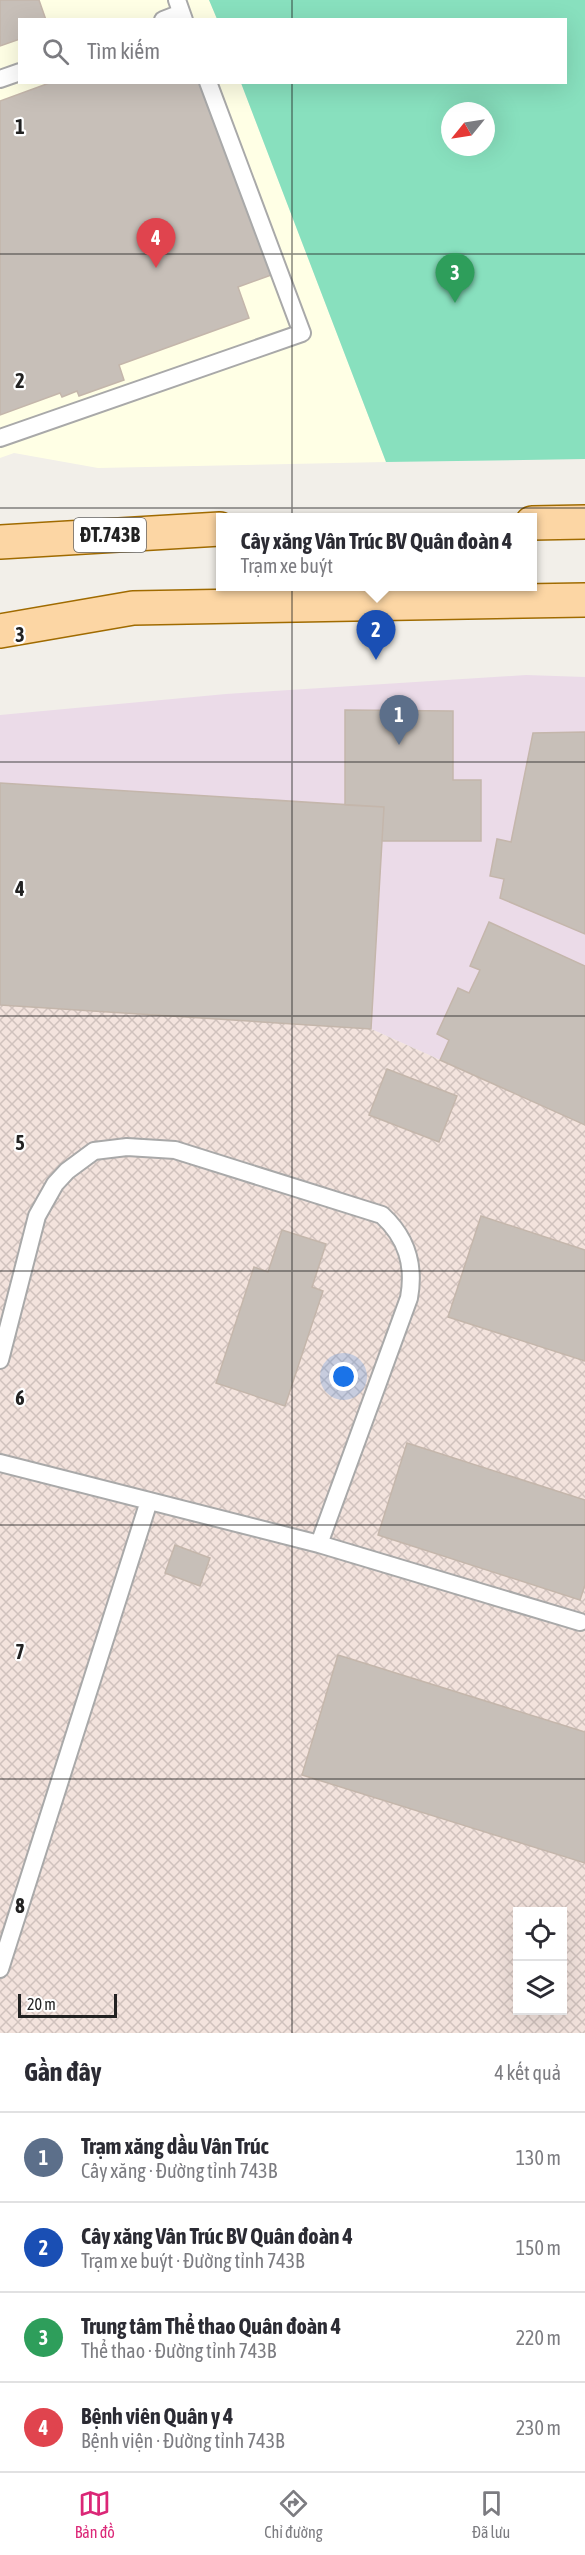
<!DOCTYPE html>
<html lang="vi">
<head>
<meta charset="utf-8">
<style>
  :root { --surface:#fff; --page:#f7f7f7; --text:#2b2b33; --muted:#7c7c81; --line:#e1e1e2; --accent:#db2777 }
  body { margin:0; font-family:"Asap Condensed",sans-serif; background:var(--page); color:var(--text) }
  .controls { position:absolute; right:18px; bottom:18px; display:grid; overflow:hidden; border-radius:0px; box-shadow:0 6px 24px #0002 }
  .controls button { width:54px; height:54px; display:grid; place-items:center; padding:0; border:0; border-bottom:2px solid var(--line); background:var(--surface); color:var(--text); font:30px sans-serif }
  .compass { position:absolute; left:441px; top:102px; width:54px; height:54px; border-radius:50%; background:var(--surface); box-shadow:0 6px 24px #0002; rotate:240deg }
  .scale { position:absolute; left:18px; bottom:15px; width:99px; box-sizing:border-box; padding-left:6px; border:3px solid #222; border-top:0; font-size:16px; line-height:21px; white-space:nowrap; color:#222; -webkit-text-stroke:4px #fff; paint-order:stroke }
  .you { position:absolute; left:344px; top:1377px; width:21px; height:21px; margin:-15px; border:4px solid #fff; border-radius:50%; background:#1a73e8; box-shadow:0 0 0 9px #1a73e833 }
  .badge { display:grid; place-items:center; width:39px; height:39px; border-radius:50%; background:var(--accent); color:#fff; font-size:20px; font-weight:700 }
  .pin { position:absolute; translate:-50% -50px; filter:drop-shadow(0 2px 3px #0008) }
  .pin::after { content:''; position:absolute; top:32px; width:21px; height:18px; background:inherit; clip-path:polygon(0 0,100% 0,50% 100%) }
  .popup { position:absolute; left:216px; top:513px; width:321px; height:78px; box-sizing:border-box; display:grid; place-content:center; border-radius:0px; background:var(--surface); filter:drop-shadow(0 2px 4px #0005); font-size:20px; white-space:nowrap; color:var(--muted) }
  .popup b { font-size:22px; color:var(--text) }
  .popup::after { content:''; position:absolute; left:50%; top:100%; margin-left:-12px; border:12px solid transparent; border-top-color:var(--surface) }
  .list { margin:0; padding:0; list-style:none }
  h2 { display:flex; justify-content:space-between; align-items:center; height:78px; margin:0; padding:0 24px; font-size:26px }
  h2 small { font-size:20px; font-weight:400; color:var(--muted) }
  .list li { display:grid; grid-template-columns:39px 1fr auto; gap:18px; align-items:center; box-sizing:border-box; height:90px; padding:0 24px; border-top:2px solid var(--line) }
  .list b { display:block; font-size:22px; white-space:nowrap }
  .list p { margin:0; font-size:20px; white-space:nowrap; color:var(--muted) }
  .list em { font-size:20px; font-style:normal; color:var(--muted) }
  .icon { flex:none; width:33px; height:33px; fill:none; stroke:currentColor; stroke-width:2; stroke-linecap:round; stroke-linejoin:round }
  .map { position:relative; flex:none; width:585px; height:2033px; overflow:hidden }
  .search { position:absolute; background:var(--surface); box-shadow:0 6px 24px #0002; left:18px; right:18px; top:18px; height:66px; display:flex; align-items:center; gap:15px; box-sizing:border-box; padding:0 21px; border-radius:0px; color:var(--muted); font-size:22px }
  .sheet { height:438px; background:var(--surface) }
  nav { display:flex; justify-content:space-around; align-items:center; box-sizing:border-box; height:84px; border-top:2px solid var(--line); background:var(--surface); font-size:16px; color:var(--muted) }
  nav a { display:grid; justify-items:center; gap:3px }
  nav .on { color:var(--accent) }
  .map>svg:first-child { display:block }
</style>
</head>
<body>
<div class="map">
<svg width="585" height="2033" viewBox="0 0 585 2033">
  <defs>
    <pattern id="military-cross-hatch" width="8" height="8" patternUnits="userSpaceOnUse" patternTransform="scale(1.5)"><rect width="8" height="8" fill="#f3e3dd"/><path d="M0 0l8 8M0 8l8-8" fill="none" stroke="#d0c2bd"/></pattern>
  </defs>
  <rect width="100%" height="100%" fill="#f2efe9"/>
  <path fill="#ebdbe8" d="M526 675 585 677V1125L371 1029 0 1005V715L226 694Z"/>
  <path fill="#ffffe5" d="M0 0H209L217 19 20 20V82L241 83 386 462 98 468 14 453 0 458Z"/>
  <path fill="url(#military-cross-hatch)" fill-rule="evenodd" d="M0 1005 371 1029 585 1125V2033H0ZM518 1912H562V2010H518Z"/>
  <path fill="#88e0be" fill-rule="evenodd" d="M209 0H585V459L386 462 241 83 566 82V20L217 19ZM450 111H486V147H450Z"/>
  <path fill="#c7bfb8" stroke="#c4b6ab" stroke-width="1.5" d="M0 0H39L46 20H20V39L0 46Z
    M52 82H203L274 274 238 287 249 318 119 365 124 380 79 396 77 391 62 397 60 393 0 415V101Z
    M345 710 453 711V780H481V841H382L384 807 345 805Z
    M585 732V934L500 898 504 879 490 876 497 839 511 842 533 733Z
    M0 783 384 807 371 1029 0 1005Z
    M489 922 585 966V1125L440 1060 449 1040 437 1034 458 988 469 993 480 970 470 966Z
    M387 1069 457 1096 439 1142 369 1115Z
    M481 1216 585 1250V1361L448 1317Z
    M282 1230 326 1244 312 1287 323 1291 285 1406 216 1383 254 1267 268 1272Z
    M407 1443 585 1500V1585L580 1600 378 1535Z
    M175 1545 210 1558 200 1586 165 1573Z
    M338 1655 585 1732V1863L302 1775Z"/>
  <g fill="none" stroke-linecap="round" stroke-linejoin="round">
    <defs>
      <path id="lane" d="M177 0 184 20
        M163 20 181 13
        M0 79 20 72
        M0 438 302 333 208 82
        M0 1360 37 1216 55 1184 67 1171 94 1151 127 1147 175 1150 382 1215C407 1238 415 1265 409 1298L319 1544
        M0 1463 319 1544 580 1622
        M0 1969 149 1501"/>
      <path id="primary" d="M532 523 585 522
        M0 542 220 529
        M0 631 133 608 585 600"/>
    </defs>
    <use href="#lane" stroke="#a9a9a9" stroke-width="20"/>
    <use href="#primary" stroke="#a06b00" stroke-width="36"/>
    <use href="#lane" stroke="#fff" stroke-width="16"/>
    <use href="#primary" stroke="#fcd6a4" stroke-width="33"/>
  </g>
  <path fill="none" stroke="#222" stroke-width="1.5" stroke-opacity="0.55" d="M292 0V20M292 82V2033M0 254H585M0 508H585M0 762H585M0 1016H585M0 1271H585M0 1525H585M0 1779H585"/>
  <g text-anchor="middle" stroke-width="4.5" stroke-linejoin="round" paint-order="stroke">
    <rect fill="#fff" stroke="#646464" stroke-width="1.5" x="74" y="518" width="72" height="34" rx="4.5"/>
    <g font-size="20" font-weight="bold" fill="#222">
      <text x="110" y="542">ĐT.743B</text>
    </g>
  </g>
  <g font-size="20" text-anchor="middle" font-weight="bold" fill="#222" stroke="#fff" stroke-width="4.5" stroke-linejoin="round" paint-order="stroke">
    <text x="20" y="134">1</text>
    <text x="20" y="388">2</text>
    <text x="20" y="642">3</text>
    <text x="20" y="896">4</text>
    <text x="20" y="1150">5</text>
    <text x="20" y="1405">6</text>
    <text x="20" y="1659">7</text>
    <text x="20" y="1913">8</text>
  </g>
</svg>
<div class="controls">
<button><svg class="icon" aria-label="locate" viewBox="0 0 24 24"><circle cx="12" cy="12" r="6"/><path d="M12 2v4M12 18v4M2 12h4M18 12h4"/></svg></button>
<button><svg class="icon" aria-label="layers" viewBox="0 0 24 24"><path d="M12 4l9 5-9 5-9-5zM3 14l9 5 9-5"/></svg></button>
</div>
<svg class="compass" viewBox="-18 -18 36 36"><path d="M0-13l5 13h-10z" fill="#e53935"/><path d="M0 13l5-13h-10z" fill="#7c7c81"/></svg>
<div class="scale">20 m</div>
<div class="you"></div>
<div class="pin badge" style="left:399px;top:745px;background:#5c6f8a">1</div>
<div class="pin badge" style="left:376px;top:660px;background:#1a4fb4">2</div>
<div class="popup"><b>Cây xăng Vân Trúc BV Quân đoàn 4</b>Trạm xe buýt</div>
<div class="pin badge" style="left:455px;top:303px;background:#2e9e5b">3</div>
<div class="pin badge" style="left:156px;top:268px;background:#e0444e">4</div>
<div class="search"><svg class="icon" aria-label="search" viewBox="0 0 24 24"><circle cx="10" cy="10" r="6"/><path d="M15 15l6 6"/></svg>Tìm kiếm</div>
</div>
<section class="sheet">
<h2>Gần đây<small>4 kết quả</small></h2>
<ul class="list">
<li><span class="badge" style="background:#5c6f8a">1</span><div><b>Trạm xăng dầu Vân Trúc</b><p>Cây xăng · Đường tỉnh 743B</p></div><em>130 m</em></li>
<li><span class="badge" style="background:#1a4fb4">2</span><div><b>Cây xăng Vân Trúc BV Quân đoàn 4</b><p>Trạm xe buýt · Đường tỉnh 743B</p></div><em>150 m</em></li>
<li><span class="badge" style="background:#2e9e5b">3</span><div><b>Trung tâm Thể thao Quân đoàn 4</b><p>Thể thao · Đường tỉnh 743B</p></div><em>220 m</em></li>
<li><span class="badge" style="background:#e0444e">4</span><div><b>Bệnh viên Quân y 4</b><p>Bệnh viện · Đường tỉnh 743B</p></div><em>230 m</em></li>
</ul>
</section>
<nav>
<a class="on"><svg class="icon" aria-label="map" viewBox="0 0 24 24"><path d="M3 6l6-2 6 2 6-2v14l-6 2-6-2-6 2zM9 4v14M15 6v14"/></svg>Bản đồ</a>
<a><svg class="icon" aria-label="directions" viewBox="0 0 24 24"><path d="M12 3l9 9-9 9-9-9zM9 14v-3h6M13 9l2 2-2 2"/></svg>Chỉ đường</a>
<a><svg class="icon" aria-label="saved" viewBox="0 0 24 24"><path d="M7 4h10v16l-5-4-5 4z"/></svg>Đã lưu</a>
</nav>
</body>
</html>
